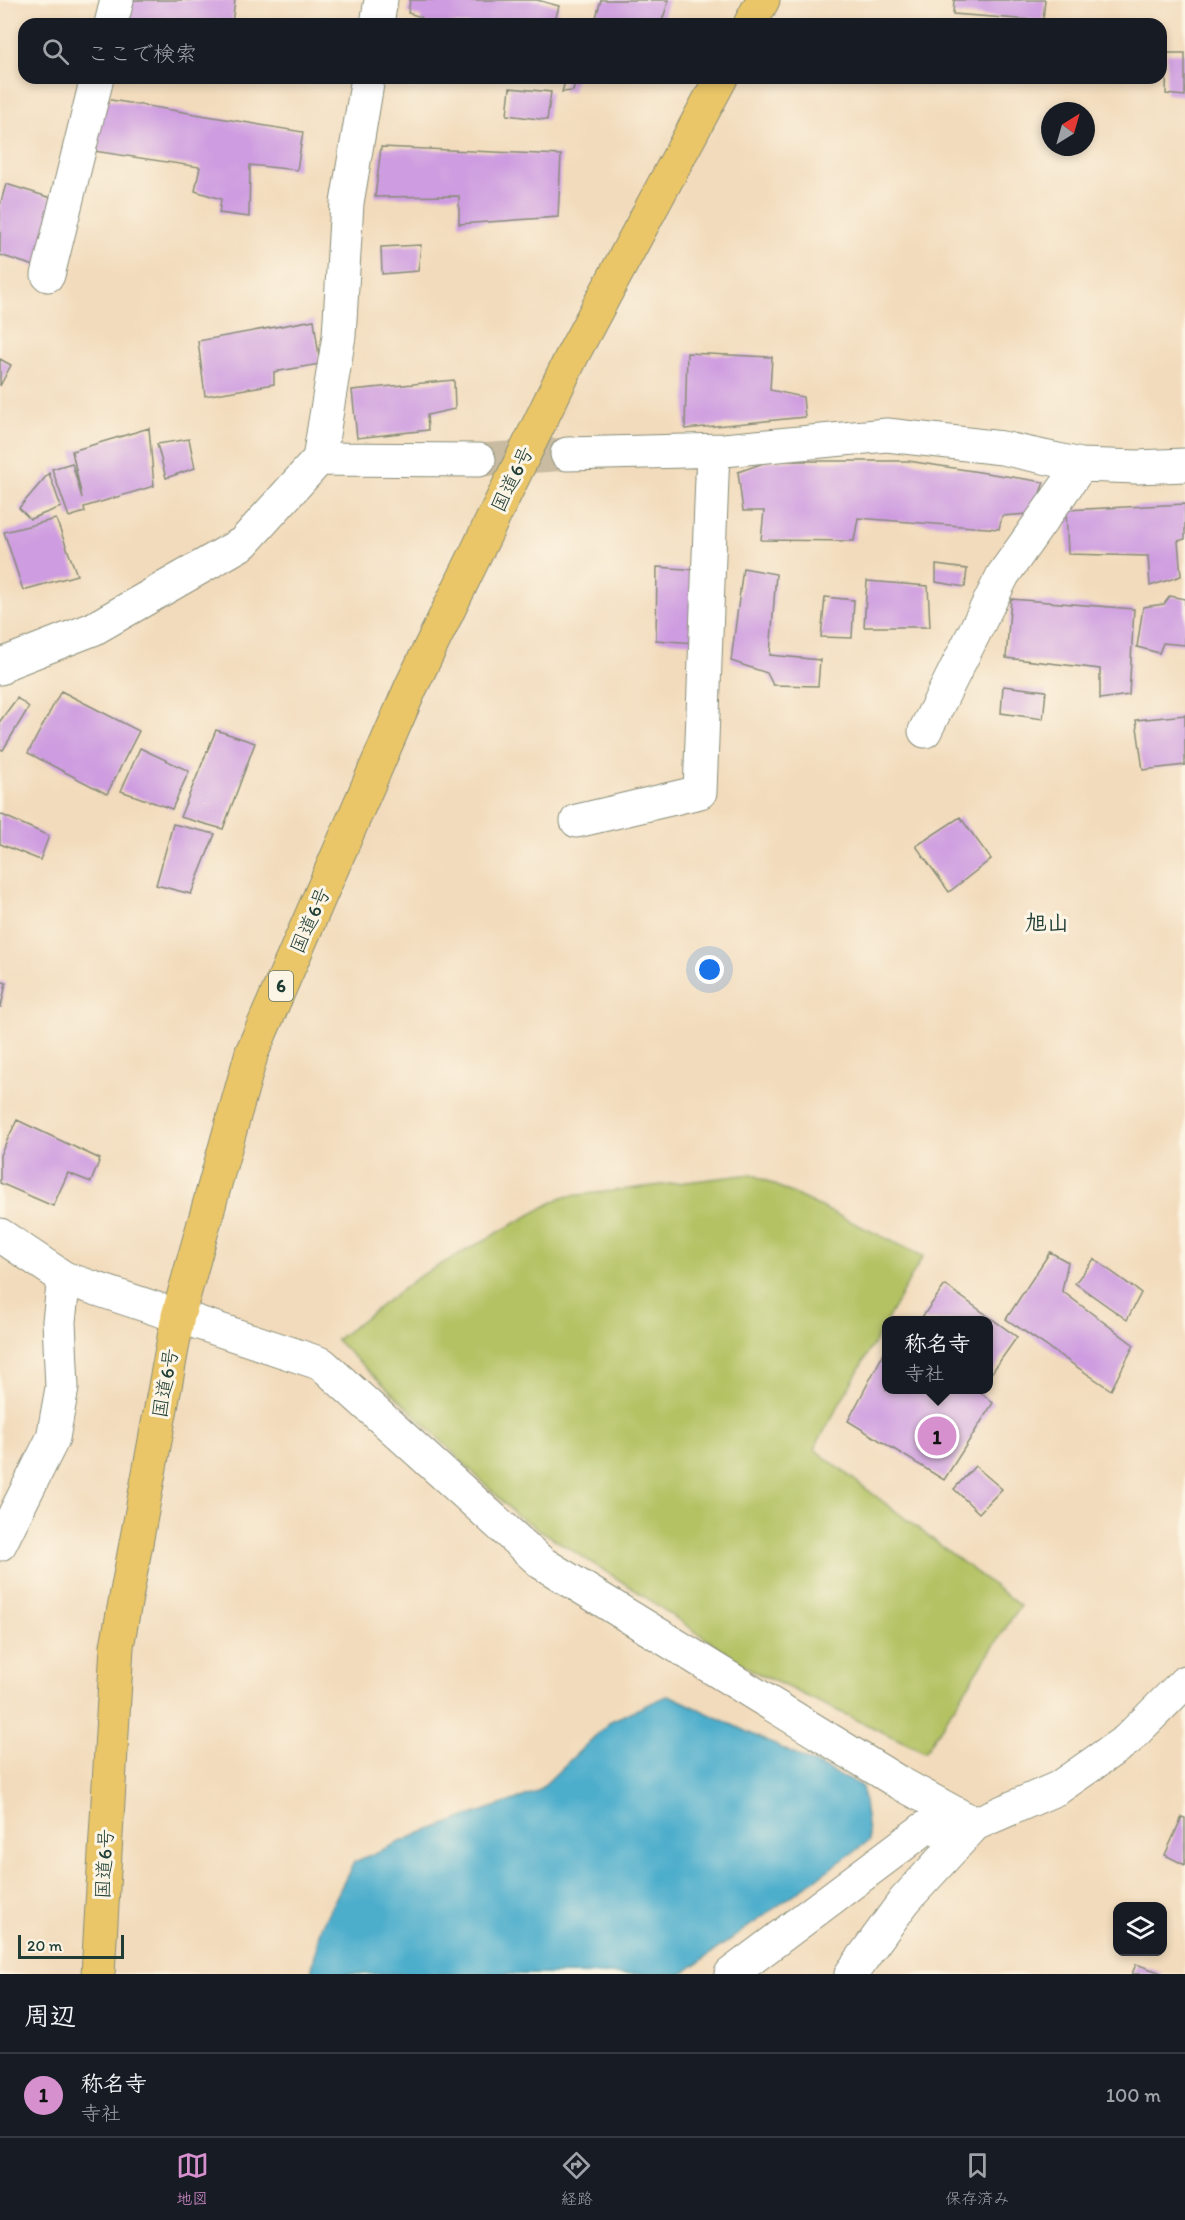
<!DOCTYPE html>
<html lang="ja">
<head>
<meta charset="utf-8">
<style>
  :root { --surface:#171b24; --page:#242831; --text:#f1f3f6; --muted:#9ea1a6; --line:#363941; --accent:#d690ce }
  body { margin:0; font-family:Itim,"Klee One",sans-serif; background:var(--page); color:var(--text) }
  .controls { position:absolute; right:18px; bottom:18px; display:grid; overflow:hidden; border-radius:12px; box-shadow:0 3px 9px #0003 }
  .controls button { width:54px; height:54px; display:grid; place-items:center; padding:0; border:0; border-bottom:2px solid var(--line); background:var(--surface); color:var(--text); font:30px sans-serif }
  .compass { position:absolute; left:1041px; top:102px; width:54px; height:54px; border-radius:50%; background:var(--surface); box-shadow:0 3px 9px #0003; rotate:37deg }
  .scale { position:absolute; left:18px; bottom:15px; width:106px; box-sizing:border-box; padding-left:6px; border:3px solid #1f3d34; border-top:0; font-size:16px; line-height:21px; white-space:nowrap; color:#1f3d34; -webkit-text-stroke:4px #fcf5e5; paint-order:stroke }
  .you { position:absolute; left:710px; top:970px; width:21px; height:21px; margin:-15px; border:4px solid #fff; border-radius:50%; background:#1a73e8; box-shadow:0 0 0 9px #1a73e833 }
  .badge { display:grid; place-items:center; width:39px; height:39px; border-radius:50%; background:var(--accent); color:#111; font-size:20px; font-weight:700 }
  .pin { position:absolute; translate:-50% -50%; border:3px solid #fff; box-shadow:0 2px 6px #0006 }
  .popup { position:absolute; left:882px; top:1316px; width:111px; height:78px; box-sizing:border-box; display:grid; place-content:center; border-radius:12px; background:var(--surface); filter:drop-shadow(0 2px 4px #0005); font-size:20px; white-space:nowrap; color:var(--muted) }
  .popup b { font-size:22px; color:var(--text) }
  .popup::after { content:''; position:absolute; left:50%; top:100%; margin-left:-12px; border:12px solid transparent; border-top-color:var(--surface) }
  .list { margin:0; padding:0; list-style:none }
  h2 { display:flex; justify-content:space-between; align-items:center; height:78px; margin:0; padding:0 24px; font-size:26px }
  h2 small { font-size:20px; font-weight:400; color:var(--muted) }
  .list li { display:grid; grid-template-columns:39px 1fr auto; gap:18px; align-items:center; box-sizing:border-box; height:84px; padding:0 24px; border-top:2px solid var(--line) }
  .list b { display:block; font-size:22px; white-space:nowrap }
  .list p { margin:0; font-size:20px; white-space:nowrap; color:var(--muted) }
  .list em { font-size:20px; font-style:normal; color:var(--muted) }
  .icon { flex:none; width:33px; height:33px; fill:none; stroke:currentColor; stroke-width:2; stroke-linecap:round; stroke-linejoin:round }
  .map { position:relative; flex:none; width:1185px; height:1974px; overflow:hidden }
  .search { position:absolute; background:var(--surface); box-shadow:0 3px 9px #0003; left:18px; right:18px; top:18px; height:66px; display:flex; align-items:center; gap:15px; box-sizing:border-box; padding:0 21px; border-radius:18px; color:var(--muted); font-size:22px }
  .sheet { height:162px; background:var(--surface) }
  nav { display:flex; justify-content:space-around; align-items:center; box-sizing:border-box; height:84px; border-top:2px solid var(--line); background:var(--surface); font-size:16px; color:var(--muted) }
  nav a { display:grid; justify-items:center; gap:3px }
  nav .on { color:var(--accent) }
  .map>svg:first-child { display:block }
</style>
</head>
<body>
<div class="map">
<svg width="1185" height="1974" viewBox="0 0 1185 1974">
  <rect width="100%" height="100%" fill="#fcf5e5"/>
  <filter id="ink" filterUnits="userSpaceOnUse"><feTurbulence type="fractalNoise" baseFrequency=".0167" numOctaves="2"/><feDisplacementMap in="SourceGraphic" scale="12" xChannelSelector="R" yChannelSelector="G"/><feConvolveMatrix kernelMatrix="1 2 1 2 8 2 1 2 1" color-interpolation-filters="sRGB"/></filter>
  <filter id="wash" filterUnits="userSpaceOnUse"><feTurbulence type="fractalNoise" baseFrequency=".008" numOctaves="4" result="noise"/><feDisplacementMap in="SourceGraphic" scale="24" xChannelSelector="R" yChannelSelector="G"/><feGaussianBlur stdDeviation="1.35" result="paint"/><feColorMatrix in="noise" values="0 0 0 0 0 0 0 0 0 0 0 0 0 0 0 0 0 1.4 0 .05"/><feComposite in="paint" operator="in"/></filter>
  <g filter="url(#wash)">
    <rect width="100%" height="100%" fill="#f2dbbc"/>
    <path fill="#b4c264" stroke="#6a804c" stroke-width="1.5" d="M752 1174 923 1256 814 1449 1020 1606 925 1752 753 1671 632 1588 516 1515 405 1405 336 1340 420 1276 562 1197Z"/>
    <path fill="#4daecc" stroke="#367680" stroke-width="1.5" d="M669 1695 862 1786 869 1841 682 1974H311L320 1929 354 1862 421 1833 537 1792 611 1721Z"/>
    <g id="blocks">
      <path fill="#ce9ce0" d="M132 0H235L232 24H128Z
        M410 0H537L559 6 554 24H421V17L408 13Z
        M601 0H669L661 24H594Z
        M954 0H1045L1043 21 953 14Z
        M1167 53H1185V96L1166 94Z
        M566 78H576L573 91 562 92Z
        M510 88 551 92 547 120 507 115Z
        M105 99 303 132 297 170 250 165 249 217 219 213 221 199 195 191 200 167 87 150Z
        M381 147 561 155 558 217 459 224V196L375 197Z
        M6 184 58 200 37 267 0 255V205Z
        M421 245 418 271 382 274 381 247Z
        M314 320 320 364 274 372V384L205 396 198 341Z
        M687 353 772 357 770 390 803 397 805 417 685 429Z
        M0 359 11 365 0 386Z
        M454 380 455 409 427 415 428 430 357 438 352 390Z
        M149 428 154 486 84 507 85 512 69 517 52 469 72 463 82 498 72 451Z
        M189 439 195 468 166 478 157 444Z
        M769 461H908L1044 482 1038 499 1027 514 1002 516 999 529 858 518 854 541 761 540 764 511H743L738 472Z
        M49 473 61 507 30 519 19 508Z
        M1185 504V539L1178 541 1181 576 1150 586 1148 556 1068 554 1066 510Z
        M56 519 77 575 23 590 4 532Z
        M936 565 967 569 965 587 936 582Z
        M657 567 698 570 694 643 656 640Z
        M743 568 776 574 770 655 820 660 818 686 773 685 767 673 731 661Z
        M867 581 928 586 930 627H864Z
        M1170 596 1185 599V645L1163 643 1159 653 1137 647 1143 607 1164 604Z
        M825 597 854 600 852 638 821 637Z
        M1011 599 1134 609 1129 695 1100 699V669L1006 658Z
        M1003 686 1046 691 1043 719 1001 713Z
        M61 691 139 731 107 794 28 753Z
        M17 698 29 707 3 750 0 749V721Z
        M1185 715V765L1143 770 1136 720Z
        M216 730 255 743 223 829 180 817Z
        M140 748 189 771 172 809 121 791Z
        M0 814 49 836 40 860 0 844Z
        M960 817 991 859 949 892 916 846Z
        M173 824 215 834 191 894 156 885Z
        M0 981 6 983 1 1007H0Z
        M17 1120 100 1159 91 1182 68 1173 53 1206 0 1183V1155Z
        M1050 1252 1068 1262 1062 1291 1134 1345 1111 1390 1006 1319Z
        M1094 1259 1141 1293 1127 1320 1075 1283Z
        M945 1285 1017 1337 988 1378V1320H920Z
        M886 1349V1390H980L979 1391 993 1403 944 1480 848 1421Z
        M975 1466 1002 1489 979 1513 954 1489Z
        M1182 1817 1185 1818V1865L1165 1855Z
        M1136 1964 1164 1974H1132Z"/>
    </g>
  </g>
  <g filter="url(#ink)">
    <use href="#blocks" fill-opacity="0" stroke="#888c78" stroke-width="1.5"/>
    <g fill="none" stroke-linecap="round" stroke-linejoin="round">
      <path stroke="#c8bba1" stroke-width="33" stroke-dasharray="33 16" stroke-linecap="butt" d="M479 460 567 454"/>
      <defs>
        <path id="street" d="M111 24 117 0
          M377 24 381 0
          M48 275 97 78
          M567 454 724 450 887 435 1002 448 1081 465 1137 467 1185 465
          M319 459 479 460
          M0 668 6 663 93 629 243 543 319 459 339 336 347 203 368 78
          M925 731 1003 575 1081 465
          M577 821 700 792 713 451
          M0 1235 64 1278 322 1364 542 1563 898 1782 975 1824
          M0 1544 53 1438 62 1388 59 1321 64 1278
          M731 1974 925 1828 975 1824 1058 1788 1127 1740 1185 1682
          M851 1974 905 1900 975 1824"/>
        <path id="highway" d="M750 24 763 0
          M98 1974 117 1646 178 1316 252 1052 411 687 572 356 721 78"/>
      </defs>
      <use href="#street" stroke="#888c78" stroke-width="35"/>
      <use href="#highway" stroke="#888c78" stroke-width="35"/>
      <use href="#street" stroke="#fff" stroke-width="33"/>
      <use href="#highway" stroke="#eac669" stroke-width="33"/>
    </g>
  </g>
  <g text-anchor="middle" stroke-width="6" stroke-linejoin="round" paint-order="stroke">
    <rect fill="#fcf5e5" stroke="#617469" stroke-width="1.5" x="269" y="971" width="24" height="30" rx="4.5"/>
    <g font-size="18" font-weight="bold" fill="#1f3d34">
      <text x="281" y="992">6</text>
    </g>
    <g font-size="20" fill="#1f3d34" stroke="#fcf5e5">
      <text transform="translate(512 479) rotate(-64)" y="7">国道6号</text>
      <text transform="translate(310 920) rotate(-66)" y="7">国道6号</text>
      <text transform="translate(165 1383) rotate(-80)" y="7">国道6号</text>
      <text transform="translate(104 1864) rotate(-87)" y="7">国道6号</text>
    </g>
    <g font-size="22" font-weight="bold" fill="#1f3d34" stroke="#fcf5e5">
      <text x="1047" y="930">旭山</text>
    </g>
  </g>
</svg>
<div class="controls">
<button><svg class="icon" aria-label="layers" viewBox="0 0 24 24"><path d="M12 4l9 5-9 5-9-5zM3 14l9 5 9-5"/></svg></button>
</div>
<svg class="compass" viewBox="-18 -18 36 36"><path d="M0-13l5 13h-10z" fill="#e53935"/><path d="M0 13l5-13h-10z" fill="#9ea1a6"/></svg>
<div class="scale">20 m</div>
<div class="you"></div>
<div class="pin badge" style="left:937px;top:1436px">1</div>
<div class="popup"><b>称名寺</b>寺社</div>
<div class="search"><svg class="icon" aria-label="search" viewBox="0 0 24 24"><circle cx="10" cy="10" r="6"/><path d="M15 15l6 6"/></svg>ここで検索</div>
</div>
<section class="sheet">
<h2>周辺<small></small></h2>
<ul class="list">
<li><span class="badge">1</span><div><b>称名寺</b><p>寺社</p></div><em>100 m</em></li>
</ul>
</section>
<nav>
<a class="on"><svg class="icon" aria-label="map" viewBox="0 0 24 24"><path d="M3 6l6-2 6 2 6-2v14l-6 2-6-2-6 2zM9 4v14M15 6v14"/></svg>地図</a>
<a><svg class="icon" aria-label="directions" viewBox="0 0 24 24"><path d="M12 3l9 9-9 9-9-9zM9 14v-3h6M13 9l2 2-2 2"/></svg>経路</a>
<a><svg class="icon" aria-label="saved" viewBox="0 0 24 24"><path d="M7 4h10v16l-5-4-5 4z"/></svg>保存済み</a>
</nav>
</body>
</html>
